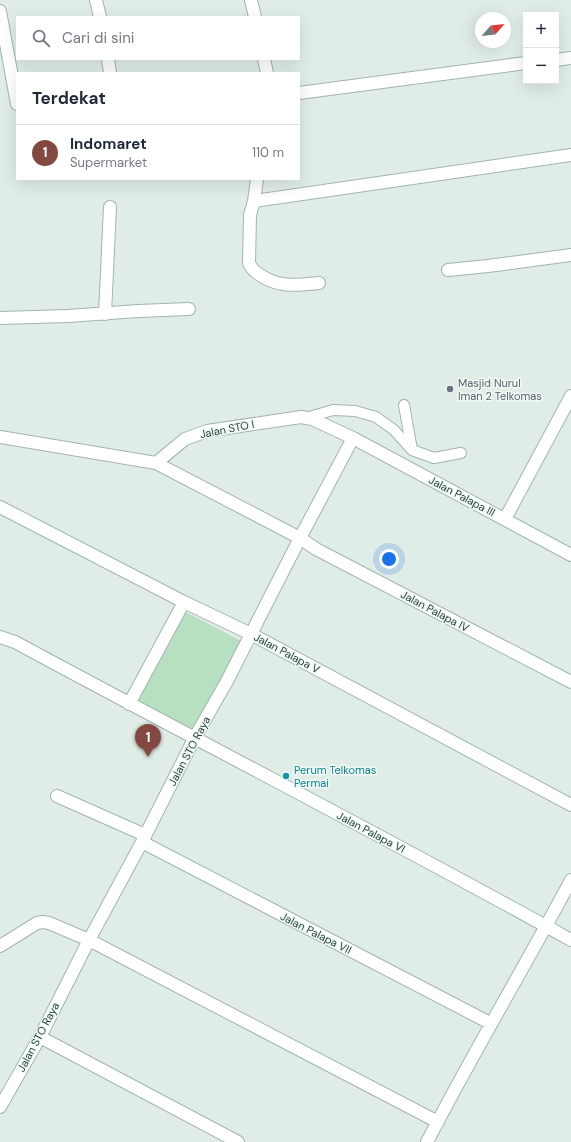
<!DOCTYPE html>
<html lang="id">
<head>
<meta charset="utf-8">
<style>
  :root { --surface:#fff; --page:#f2f2f3; --text:#1f2937; --muted:#747a83; --line:#e0e1e3; --accent:#834940 }
  body { margin:0; font-family:"DM Sans",sans-serif; background:var(--page); color:var(--text) }
  .controls { position:absolute; right:12px; top:12px; display:grid; overflow:hidden; border-radius:0px; box-shadow:0 4px 16px #0002 }
  .controls button { width:36px; height:36px; display:grid; place-items:center; padding:0; border:0; border-bottom:1px solid var(--line); background:var(--surface); color:var(--text); font:20px sans-serif }
  .compass { position:absolute; left:475px; top:12px; width:36px; height:36px; border-radius:50%; background:var(--surface); box-shadow:0 4px 16px #0002; rotate:63deg }
  .you { position:absolute; left:389px; top:559px; width:14px; height:14px; margin:-10px; border:3px solid #fff; border-radius:50%; background:#1a73e8; box-shadow:0 0 0 6px #1a73e833 }
  .badge { display:grid; place-items:center; width:26px; height:26px; border-radius:50%; background:var(--accent); color:#fff; font-size:13px; font-weight:700 }
  .pin { position:absolute; translate:-50% -33px; filter:drop-shadow(0 1px 2px #0008) }
  .pin::after { content:''; position:absolute; top:21px; width:14px; height:12px; background:inherit; clip-path:polygon(0 0,100% 0,50% 100%) }
  .list { margin:0; padding:0; list-style:none }
  h2 { display:flex; justify-content:space-between; align-items:center; height:52px; margin:0; padding:0 16px; font-size:17px }
  h2 small { font-size:13px; font-weight:400; color:var(--muted) }
  .list li { display:grid; grid-template-columns:26px 1fr auto; gap:12px; align-items:center; box-sizing:border-box; height:56px; padding:0 16px; border-top:1px solid var(--line) }
  .list b { display:block; font-size:15px; white-space:nowrap }
  .list p { margin:0; font-size:13px; white-space:nowrap; color:var(--muted) }
  .list em { font-size:13px; font-style:normal; color:var(--muted) }
  .icon { flex:none; width:22px; height:22px; fill:none; stroke:currentColor; stroke-width:2; stroke-linecap:round; stroke-linejoin:round }
  .map { position:relative; flex:none; width:571px; height:1142px; overflow:hidden }
  .search { position:absolute; background:var(--surface); box-shadow:0 4px 16px #0002; left:16px; top:16px; width:284px; height:44px; display:flex; align-items:center; gap:10px; box-sizing:border-box; padding:0 14px; border-radius:0px; color:var(--muted); font-size:15px }
  .panel { position:absolute; background:var(--surface); box-shadow:0 4px 16px #0002; left:16px; top:72px; width:284px; height:108px; border-radius:0px }
  .map>svg:first-child { display:block }
</style>
</head>
<body>
<div class="map">
<svg width="571" height="1142" viewBox="0 0 571 1142">
  <rect width="100%" height="100%" fill="#e0ede6"/>
  <path fill="#b7e0c0" d="M184 611 241 641 195 731 138 701Z"/>
  <g fill="none" stroke-linecap="round" stroke-linejoin="round">
    <defs>
      <path id="service" d="M404 405 412 450
        M306 418 333 410 355 411 376 417 394 430 412 450 434 458 461 453"/>
      <path id="minor" d="M96 0 100 17
        M251 0 255 17
        M0 11 17 104
        M108 59 110 73
        M264 59 267 73
        M556 60 571 58
        M299 93 526 63
        M257 179 254 201 571 155
        M254 201 250 215 249 263C251 268 255 272 260 275 279 288 297 285 319 283
        M448 270 488 266 571 255
        M105 314 110 207
        M0 318 68 316 138 311 189 309
        M0 437 156 463 300 538 316 549 571 682
        M353 438 571 555
        M0 507 184 602 251 634 571 805
        M505 519 571 396
        M0 637 15 642C200 742 387 838 571 940
        M129 704 184 602
        M57 796 145 835
        M142 842 490 1023
        M0 946 37 923 43 922 49 923 89 940 438 1122
        M40 1037 238 1142
        M0 1107 40 1037 89 940 142 842 195 737 226 683 300 538 353 438 312 419 301 417 207 431 185 439 156 463
        M427 1142C473 1053 524 968 571 880"/>
    </defs>
    <use href="#service" stroke="#a2b5ad" stroke-width="12"/>
    <use href="#minor" stroke="#a2b5ad" stroke-width="14"/>
    <use href="#service" stroke="#fff" stroke-width="10"/>
    <use href="#minor" stroke="#fff" stroke-width="12"/>
  </g>
  <circle fill="#6b7280" stroke="#f1f9f5" stroke-width="1.5" cx="450" cy="389" r="4"/>
  <circle fill="#0f9aa8" stroke="#f1f9f5" stroke-width="1.5" cx="286" cy="776" r="4"/>
  <g text-anchor="middle" stroke-width="3" stroke-linejoin="round" paint-order="stroke">
    <g font-size="11" fill="#5b616d" stroke="#f1f9f5" text-anchor="start">
      <text x="458" y="387">Masjid Nurul<tspan x="458" dy="13">Iman 2 Telkomas</tspan></text>
    </g>
    <g font-size="11" fill="#1f3f35" stroke="#f1f9f5">
      <text transform="translate(227 429) rotate(-11)" y="4">Jalan STO I</text>
      <text transform="translate(462 496) rotate(28)" y="4">Jalan Palapa III</text>
      <text transform="translate(435 611) rotate(28)" y="4">Jalan Palapa IV</text>
      <text transform="translate(287 653) rotate(28)" y="4">Jalan Palapa V</text>
      <text transform="translate(189 751) rotate(-62)" y="4">Jalan STO Raya</text>
      <text transform="translate(371 832) rotate(28)" y="4">Jalan Palapa VI</text>
      <text transform="translate(316 933) rotate(27)" y="4">Jalan Palapa VII</text>
      <text transform="translate(38 1037) rotate(-62)" y="4">Jalan STO Raya</text>
    </g>
    <g font-size="11" fill="#0d838f" stroke="#f1f9f5" text-anchor="start">
      <text x="294" y="774">Perum Telkomas<tspan x="294" dy="13">Permai</tspan></text>
    </g>
  </g>
</svg>
<div class="controls">
<button>+</button>
<button>−</button>
</div>
<svg class="compass" viewBox="-18 -18 36 36"><path d="M0-13l5 13h-10z" fill="#e53935"/><path d="M0 13l5-13h-10z" fill="#747a83"/></svg>
<div class="you"></div>
<div class="pin badge" style="left:148px;top:757px">1</div>
<div class="search"><svg class="icon" aria-label="search" viewBox="0 0 24 24"><circle cx="10" cy="10" r="6"/><path d="M15 15l6 6"/></svg>Cari di sini</div>
<section class="panel">
<h2>Terdekat<small></small></h2>
<ul class="list">
<li><span class="badge">1</span><div><b>Indomaret</b><p>Supermarket</p></div><em>110 m</em></li>
</ul>
</section>
</div>
</body>
</html>
